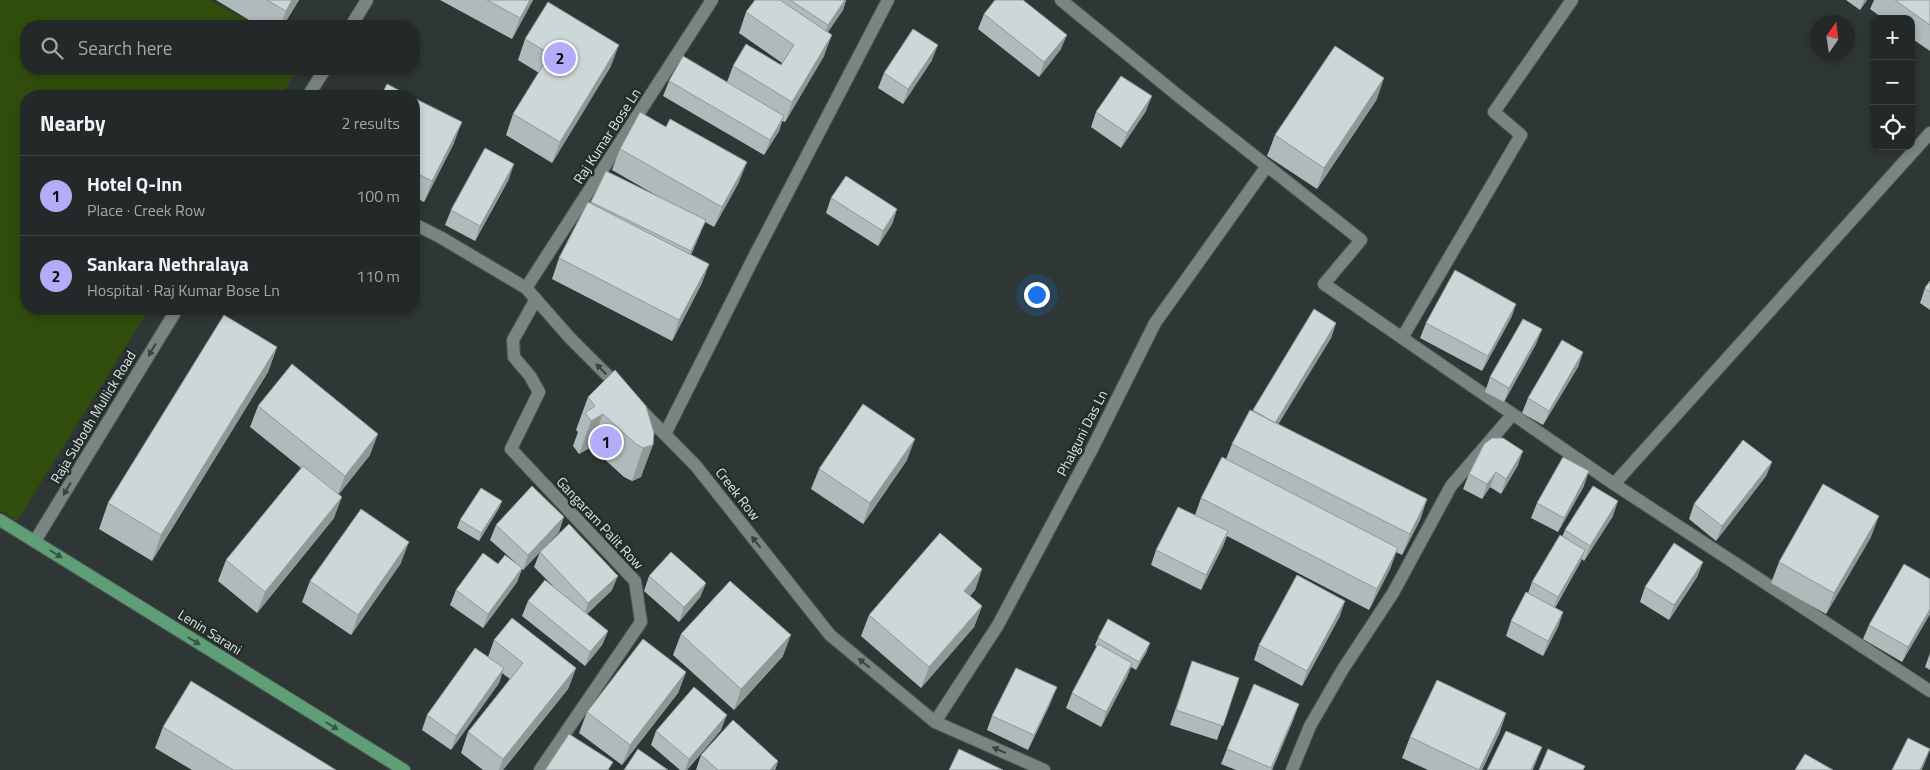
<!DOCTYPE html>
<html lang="en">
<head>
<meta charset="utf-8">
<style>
  :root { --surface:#222928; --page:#2e3534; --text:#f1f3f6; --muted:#a2a6a8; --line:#3f4545; --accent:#b3adf9 }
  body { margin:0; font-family:"Titillium Web",sans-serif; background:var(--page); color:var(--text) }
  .controls { position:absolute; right:15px; top:15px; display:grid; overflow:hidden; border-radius:10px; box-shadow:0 2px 8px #0003 }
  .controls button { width:45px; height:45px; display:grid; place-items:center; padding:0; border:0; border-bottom:1px solid var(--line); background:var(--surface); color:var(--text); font:25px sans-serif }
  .compass { position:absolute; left:1810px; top:15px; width:45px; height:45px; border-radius:50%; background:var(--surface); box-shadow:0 2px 8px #0003; rotate:13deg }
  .you { position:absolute; left:1036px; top:294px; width:18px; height:18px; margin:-12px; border:4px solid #fff; border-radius:50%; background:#1a73e8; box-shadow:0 0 0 8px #1a73e833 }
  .badge { display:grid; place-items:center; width:32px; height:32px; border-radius:50%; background:var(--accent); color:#111; font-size:16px; font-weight:700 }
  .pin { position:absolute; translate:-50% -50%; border:2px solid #fff; box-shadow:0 1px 5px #0006 }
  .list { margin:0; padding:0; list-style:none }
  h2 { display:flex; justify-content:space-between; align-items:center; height:65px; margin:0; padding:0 20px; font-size:21px }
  h2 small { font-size:16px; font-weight:400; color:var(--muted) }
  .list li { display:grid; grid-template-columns:32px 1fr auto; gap:15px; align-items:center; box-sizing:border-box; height:80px; padding:0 20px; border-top:1px solid var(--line) }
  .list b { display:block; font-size:19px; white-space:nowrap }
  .list p { margin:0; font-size:16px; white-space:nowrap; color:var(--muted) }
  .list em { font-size:16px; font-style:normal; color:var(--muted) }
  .icon { flex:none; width:28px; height:28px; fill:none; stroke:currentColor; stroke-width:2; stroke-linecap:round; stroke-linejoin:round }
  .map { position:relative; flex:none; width:1930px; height:770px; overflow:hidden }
  .search { position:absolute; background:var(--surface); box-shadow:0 2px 8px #0003; left:20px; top:20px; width:400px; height:55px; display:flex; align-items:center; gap:12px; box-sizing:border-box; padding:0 18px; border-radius:20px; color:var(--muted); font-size:19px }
  .panel { position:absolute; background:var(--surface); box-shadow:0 2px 8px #0003; left:20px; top:90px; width:400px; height:225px; border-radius:20px }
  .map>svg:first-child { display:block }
</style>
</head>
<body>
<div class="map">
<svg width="1930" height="770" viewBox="0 0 1930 770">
  <rect width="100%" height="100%" fill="#2e3735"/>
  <path fill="#314d0c" d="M0 0H209L259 26H26V69H298L281 96H26V309H149L17 521 0 510Z"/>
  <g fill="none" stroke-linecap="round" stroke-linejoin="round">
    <defs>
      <path id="minor" d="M1061 0 1181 98 1361 240 1324 284 1614 484 1930 691
        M351 26 367 0
        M308 96 325 69
        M414 224 440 237 526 288 570 338 620 388
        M526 288 712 0
        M536 299 513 340 514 357 530 376 539 392 511 449 635 581 641 622 540 770
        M1402 338 1521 135 1494 112 1572 0
        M637 406 696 466 830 635 935 722 1044 770
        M665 434 754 257 888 0
        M1614 484 1930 133
        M35 541 177 309
        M935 722 998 625 1091 451 1155 323 1267 166
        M1292 770 1310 726 1343 669 1393 593 1451 486 1513 414"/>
      <path id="major" d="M0 520 404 770"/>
    </defs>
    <use href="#minor" stroke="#4e5653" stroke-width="14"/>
    <use href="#major" stroke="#4e5653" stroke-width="14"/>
    <use href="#minor" stroke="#7a8582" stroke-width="12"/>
    <use href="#major" stroke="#5e9f78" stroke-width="12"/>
  </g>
  <path fill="#afbaba" d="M216 0H299L283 26H259Z
    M440 0H533L512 39Z
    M755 0H846L843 10 828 32 824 56 785 122 782 121 779 131 764 155 663 96 669 81 727 82 733 66 781 65 782 63 739 33 746 12Z
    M1846 0H1867L1860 10Z
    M1874 0H1930V51L1911 38V19H1884L1870 9Z
    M984 14 1061 49 1039 77 978 29Z
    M525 39 611 66 552 163 506 135 513 114 539 73 518 60Z
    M932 60 903 104 878 88 884 73Z
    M414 98 454 143 424 202 414 197Z
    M1377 99 1317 189 1267 156 1275 135Z
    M1146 111 1121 148 1091 127 1096 112Z
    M620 149 739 182 714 227 705 222 700 234 691 255 709 264 701 285 672 341 552 279 559 258 590 203 606 171 666 201 612 170Z
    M509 179 475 241 445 225 451 210Z
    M831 198 897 209 892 224 878 246 826 213Z
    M1930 281V310L1920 303 1925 288Z
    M1516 304 1511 318 1482 371 1420 338 1426 323Z
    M1336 323 1331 338 1278 424 1427 499 1420 520 1402 555 1396 552 1390 569 1369 610 1227 536 1223 546 1201 590 1151 565 1156 550 1195 515 1201 498 1226 459 1232 444 1253 410Z
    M1542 329 1536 344 1504 402 1485 392 1490 377Z
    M277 347 268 372 152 561 99 529 108 503Z
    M1583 352 1578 367 1543 425 1522 413 1528 398Z
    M588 397 654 433 641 477 632 481 624 477 591 447 579 454 573 446 578 432 576 430Z
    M258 406 370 455 339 494 334 518 257 613 218 581 226 560 301 468 250 427Z
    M907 460 863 524 811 489 819 469Z
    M1772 462 1766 476 1716 541 1689 519 1694 504Z
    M1518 465 1501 494 1490 487 1482 499 1463 489 1469 474Z
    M1584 486 1558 532 1531 518 1537 503Z
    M502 501 499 508 479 541 457 528 460 520Z
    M1613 516 1584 561 1582 559 1579 565 1555 608 1563 612 1558 627 1543 656 1506 636 1511 621 1528 593 1532 582 1562 537 1565 530Z
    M496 525 559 532 541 550 612 590 587 614 608 631 602 645 585 666 522 616 528 601 553 586 534 567 540 552 523 570 522 569 517 582 483 628 450 605 456 590 498 564 515 562 490 540Z
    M1871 537 1826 614 1771 583 1779 562Z
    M1703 562 1697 577 1669 620 1640 602 1645 587Z
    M401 563 351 635 302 602 310 581Z
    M982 569 975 590 970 596 982 606 974 627 921 688 861 636 869 615Z
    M649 576 706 583 700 597 679 622 644 591Z
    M1930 579V614L1902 662 1863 639 1869 625Z
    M1340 616 1302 686 1254 660 1259 645Z
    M681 634 783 656 734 710 673 655Z
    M1098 638 1147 651 1136 670 1131 667 1127 677 1101 727 1066 708 1072 693 1097 647 1095 645Z
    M494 640 576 668 568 689 503 770H483L461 753 468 732 510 679 502 673 499 683 451 750 422 730 427 715 488 657Z
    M1930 653V670L1925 667Z
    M1192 661 1239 678 1217 740 1170 725Z
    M686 672 678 693 622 765 579 733 587 712Z
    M1051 702 1028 750 987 730 992 716Z
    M1506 713 1499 734 1482 770H1428L1402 758 1410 737Z
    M1294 718 1272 770H1236L1221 764 1227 749Z
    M163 727 336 770H192L155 748Z
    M721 730 687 770H680L651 745 656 731Z
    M701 755 778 761 775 770H696Z"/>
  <path fill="#8f9797" d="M292 0H299L283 26H280L286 11Z
    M530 0H533L512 39 520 18Z
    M845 0H846L843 10 822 40 828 25Z
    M1864 0H1867L1860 10Z
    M832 35 824 56 785 122 792 102Z
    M1067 35 1061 49 1039 77 1044 62Z
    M619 45 611 66 552 163 560 142Z
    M938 45 932 60 903 104 908 89Z
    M1384 78 1377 99 1317 189 1324 168Z
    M1152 96 1146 111 1121 148 1127 133Z
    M784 116 779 131 764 155 770 140Z
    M462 122 454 143 424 202 432 181Z
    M747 162 739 182 714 227 722 207Z
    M514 164 509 179 475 241 480 226Z
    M897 209 892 224 878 246 883 231Z
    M706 220 700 234 686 265 691 251Z
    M709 264 701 285 672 341 679 320Z
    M1516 304 1511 318 1482 371 1488 356Z
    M1336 323 1331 338 1270 438 1275 423Z
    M1542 329 1536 344 1504 402 1509 388Z
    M277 347 268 372 152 561 161 535Z
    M1583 352 1578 367 1543 425 1549 411Z
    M603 414 591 447 579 454 591 421Z
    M378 434 370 455 337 496 345 476Z
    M915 439 907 460 863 524 870 503Z
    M653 445 641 477 632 481 643 448Z
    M1523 451 1518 465 1501 494 1506 479Z
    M1772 462 1766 476 1716 541 1722 526Z
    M1589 471 1584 486 1558 532 1564 518Z
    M1496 472 1490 487 1482 499 1487 484Z
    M342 497 334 518 257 613 265 592Z
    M1427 499 1420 520 1402 555 1410 534Z
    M502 501 499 508 479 541 481 533Z
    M1618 501 1613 516 1584 561 1590 546Z
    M1879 516 1871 537 1826 614 1834 593Z
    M564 517 559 532 523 570 528 555Z
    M1228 531 1223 546 1201 590 1206 575Z
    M409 542 401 563 351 635 358 615Z
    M1398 548 1390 569 1369 610 1377 589Z
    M1585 550 1579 565 1552 611 1558 597Z
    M1703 562 1697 577 1669 620 1674 605Z
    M522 568 517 582 483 628 488 614Z
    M982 569 975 590 956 612 964 591Z
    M618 576 612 590 583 618 588 603Z
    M706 583 700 597 679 622 684 607Z
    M1345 601 1340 616 1302 686 1307 671Z
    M982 606 974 627 921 688 929 667Z
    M1930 609V614L1902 662 1908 647Z
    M1563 612 1558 627 1543 656 1548 641Z
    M608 631 602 645 585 666 590 652Z
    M791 635 783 656 734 710 741 689Z
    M1150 643 1147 651 1136 670 1139 662Z
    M1132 663 1127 677 1101 727 1106 712Z
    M504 668 499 683 451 750 456 736Z
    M576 668 568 689 503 770H499L503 759Z
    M686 672 678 693 622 765 630 745Z
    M1057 687 1051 702 1028 750 1034 735Z
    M1299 704 1294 718 1272 770H1271Z
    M1506 713 1499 734 1482 770H1479Z
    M727 715 721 730 687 770H685L689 759Z
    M1542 747 1533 770H1531Z
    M1930 750 1922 770H1920Z
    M778 761 775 770H770Z"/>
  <path fill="#ccd8d8" stroke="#8f9797" d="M267 0H292L286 11Z
    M487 0H530L520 18Z
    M755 0H780L832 35 792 102 733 66 746 44 781 65 794 45 746 12Z
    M790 0H845L828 25Z
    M995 0H1023L1067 35 1044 62 984 14Z
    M1895 0H1930V25Z
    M548 2 619 45 560 142 513 114 550 54 525 39Z
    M913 29 938 45 908 89 884 73Z
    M1335 46 1384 78 1324 168 1275 135Z
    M683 56 784 116 770 140 669 81Z
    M1121 76 1152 96 1127 133 1096 112Z
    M387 84 410 96H381Z
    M414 98 462 122 432 181 414 172Z
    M640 112 666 127 670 119 747 162 722 207 620 149Z
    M485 148 514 164 480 226 451 210Z
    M606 171 706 220 691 251 591 202Z
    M846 176 897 209 883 231 831 198Z
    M588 202 709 264 679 320 559 258Z
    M1455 270 1516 304 1488 356 1426 323Z
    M1930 281V292L1925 288Z
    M1314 309 1336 323 1275 423 1253 410Z
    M224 315 277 347 161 535 108 503Z
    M1523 319 1542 329 1509 388 1490 377Z
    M1562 340 1583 352 1549 411 1528 398Z
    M292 364 378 434 345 476 258 406Z
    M615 370 646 406 654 433 653 445 643 448 636 444 603 414 591 421 585 413 595 406 588 397Z
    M863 404 915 439 870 503 819 469Z
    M1250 410 1427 499 1410 534 1232 444Z
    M1492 438H1503L1523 451 1506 479 1496 472 1487 484 1469 474 1484 444Z
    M1743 440 1772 462 1722 526 1694 504Z
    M1222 457 1398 548 1377 589 1201 498Z
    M1563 457 1589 471 1564 518 1537 503Z
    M303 466 342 497 265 592 226 560Z
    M1823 484 1879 516 1834 593 1779 562Z
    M532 486 564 517 528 555 496 525Z
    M1593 486 1618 501 1590 546 1565 530Z
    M481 488 502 501 481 533 460 520Z
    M1178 507 1228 531 1206 575 1156 550Z
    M361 509 409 542 358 615 310 581Z
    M569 524 618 576 588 603 540 552Z
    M940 533 982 569 964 591 982 606 929 667 869 615Z
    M1560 535 1585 550 1558 597 1532 582Z
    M1674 543 1703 562 1674 605 1645 587Z
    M671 552 706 583 684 607 649 576Z
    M483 553 498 564 505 555 522 568 488 614 456 590Z
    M1904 564 1930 579V609L1908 647 1869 625Z
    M1297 575 1345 601 1307 671 1259 645Z
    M545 580 608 631 590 652 528 601Z
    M730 581 791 635 741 689 681 634Z
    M1526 592 1563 612 1548 641 1511 621Z
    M512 618 576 668 503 759 468 732 523 663 494 640Z
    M1108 619 1150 643 1139 662 1098 638Z
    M643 639 686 672 630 745 587 712Z
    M1098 644 1132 663 1106 712 1072 693Z
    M475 648 504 668 456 736 427 715Z
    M1192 661 1239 678 1223 726 1176 710Z
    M1016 668 1057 687 1034 735 992 716Z
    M1437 680 1506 713 1479 770 1410 737Z
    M191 681 336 770H233L163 727Z
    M1254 684 1299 704 1271 768 1227 749Z
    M694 687 727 715 689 759 656 731Z
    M733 720 778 761 770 770H718L701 755Z
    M1506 731 1542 747 1531 770H1487Z
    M569 734 613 762 608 770H545Z
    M1908 738 1930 749 1920 770H1892Z
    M638 749 668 770H624Z
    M959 749 1003 770H949Z
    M1548 749 1585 766 1583 770H1539Z
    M1805 754 1833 770H1795Z"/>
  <defs><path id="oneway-solid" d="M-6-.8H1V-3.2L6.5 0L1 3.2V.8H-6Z" transform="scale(1.25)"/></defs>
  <g fill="#3a4341">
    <use href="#oneway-solid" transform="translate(152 350) rotate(121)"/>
    <use href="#oneway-solid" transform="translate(601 369) rotate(-135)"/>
    <use href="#oneway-solid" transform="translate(67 489) rotate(121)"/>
    <use href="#oneway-solid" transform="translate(756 542) rotate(-128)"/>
    <use href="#oneway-solid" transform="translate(864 663) rotate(-141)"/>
    <use href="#oneway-solid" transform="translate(999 750) rotate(-156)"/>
  </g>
  <g fill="#385546">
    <use href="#oneway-solid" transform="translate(56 554) rotate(32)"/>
    <use href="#oneway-solid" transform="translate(194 641) rotate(32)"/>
    <use href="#oneway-solid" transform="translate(332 726) rotate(32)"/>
  </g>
  <g text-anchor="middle" stroke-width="5" stroke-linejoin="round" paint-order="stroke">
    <g font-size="14" fill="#dee4e2" stroke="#242d2b">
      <text transform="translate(607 136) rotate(-57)" y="5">Raj Kumar Bose Ln</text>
      <text transform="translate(93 417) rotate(-59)" y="5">Raja Subodh Mullick Road</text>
      <text transform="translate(1082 433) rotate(-63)" y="5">Phalguni Das Ln</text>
      <text transform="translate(738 494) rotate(52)" y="5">Creek Row</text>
      <text transform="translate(600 523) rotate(47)" y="5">Gangaram Palit Row</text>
      <text transform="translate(210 632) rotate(32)" y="5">Lenin Sarani</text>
    </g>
  </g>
</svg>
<div class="controls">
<button>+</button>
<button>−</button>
<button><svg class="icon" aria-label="locate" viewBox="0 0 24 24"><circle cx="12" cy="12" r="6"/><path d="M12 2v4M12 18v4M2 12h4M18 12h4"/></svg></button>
</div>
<svg class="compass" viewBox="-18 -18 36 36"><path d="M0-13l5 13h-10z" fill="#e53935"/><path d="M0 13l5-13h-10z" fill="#a2a6a8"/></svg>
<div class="you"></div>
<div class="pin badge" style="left:606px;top:442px">1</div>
<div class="pin badge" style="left:560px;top:58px">2</div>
<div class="search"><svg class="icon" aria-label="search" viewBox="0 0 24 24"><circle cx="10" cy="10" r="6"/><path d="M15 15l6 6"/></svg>Search here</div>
<section class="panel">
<h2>Nearby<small>2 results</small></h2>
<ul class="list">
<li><span class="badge">1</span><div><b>Hotel Q-Inn</b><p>Place · Creek Row</p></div><em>100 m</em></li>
<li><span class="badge">2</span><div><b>Sankara Nethralaya</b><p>Hospital · Raj Kumar Bose Ln</p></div><em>110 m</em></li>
</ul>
</section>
</div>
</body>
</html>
